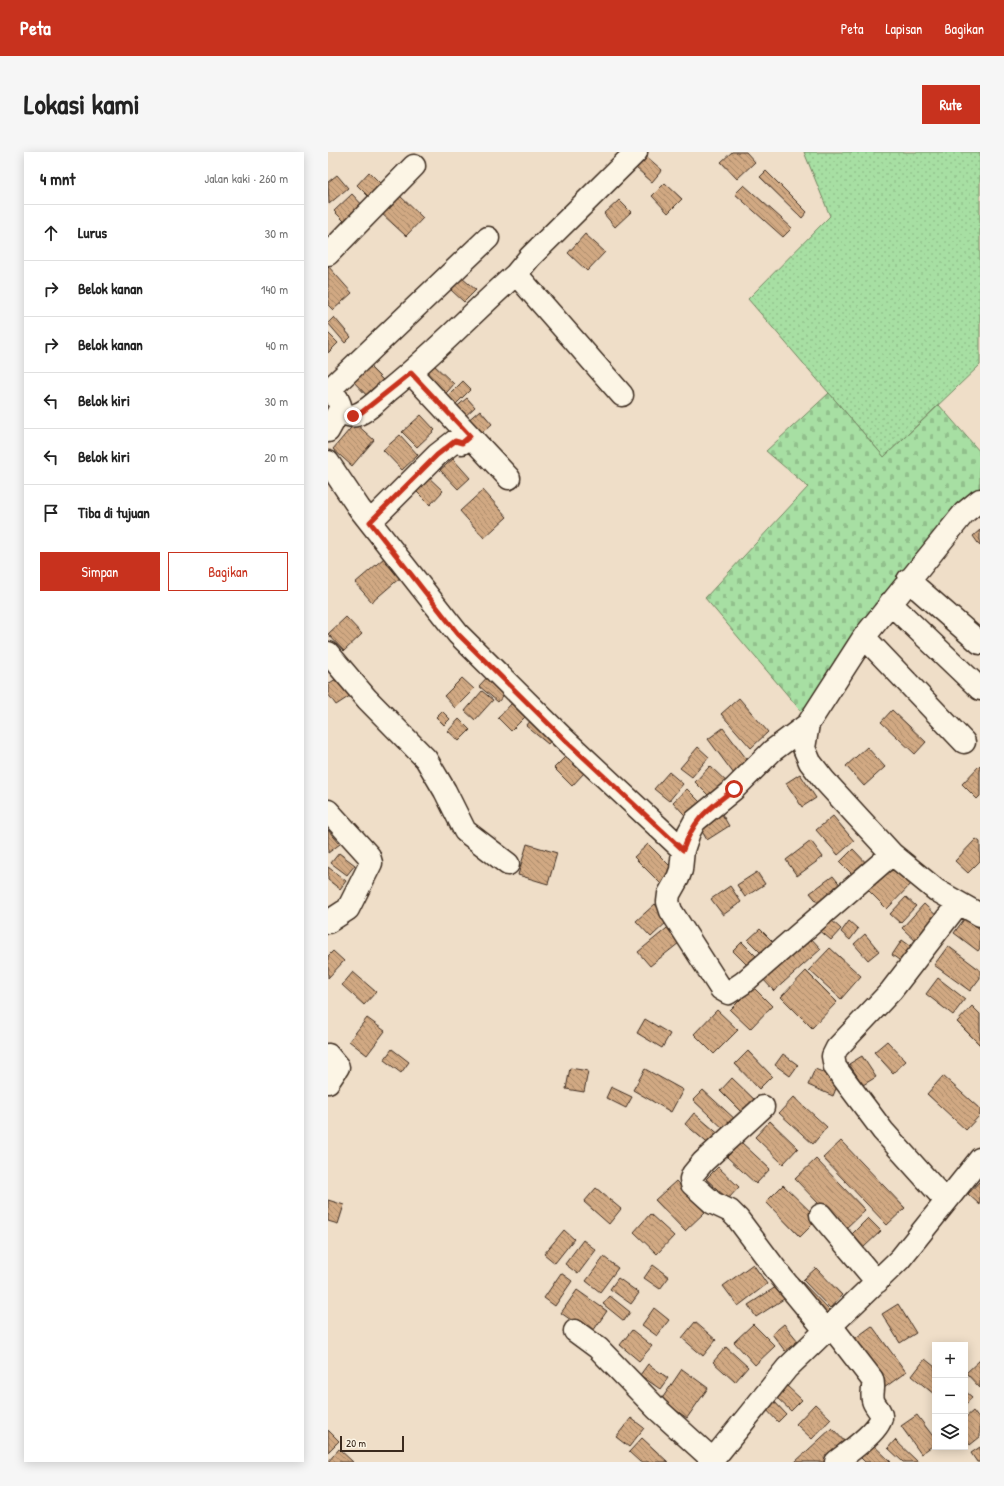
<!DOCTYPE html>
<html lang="id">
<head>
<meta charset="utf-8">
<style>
  :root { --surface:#fff; --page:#f6f6f6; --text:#222; --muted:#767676; --line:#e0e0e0; --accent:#c8321e }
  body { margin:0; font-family:"Patrick Hand",sans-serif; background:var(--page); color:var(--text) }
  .controls { position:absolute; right:12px; bottom:12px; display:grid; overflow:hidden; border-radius:0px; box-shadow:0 2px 10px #0003 }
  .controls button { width:36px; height:36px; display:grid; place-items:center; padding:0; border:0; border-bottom:1px solid var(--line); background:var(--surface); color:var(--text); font:20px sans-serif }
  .scale { position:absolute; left:12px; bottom:10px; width:64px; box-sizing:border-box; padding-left:4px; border:2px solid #3b2a1e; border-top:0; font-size:11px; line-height:14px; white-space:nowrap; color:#3b2a1e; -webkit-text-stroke:3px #fcf5e5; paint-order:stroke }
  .stop { position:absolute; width:12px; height:12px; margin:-9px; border:3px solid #c8321e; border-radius:50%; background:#fff }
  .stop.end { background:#c8321e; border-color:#fff; box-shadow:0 1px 4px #0008 }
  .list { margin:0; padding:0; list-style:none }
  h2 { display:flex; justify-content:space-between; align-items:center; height:52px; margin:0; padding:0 16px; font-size:17px }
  h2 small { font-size:13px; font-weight:400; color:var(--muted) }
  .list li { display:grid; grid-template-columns:26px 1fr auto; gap:12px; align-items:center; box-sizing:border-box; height:56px; padding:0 16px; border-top:1px solid var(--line) }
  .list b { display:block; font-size:15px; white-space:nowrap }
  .list em { font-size:13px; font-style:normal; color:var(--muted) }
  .actions { display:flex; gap:8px; padding:12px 16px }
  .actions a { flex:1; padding:9px 0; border:1px solid var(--accent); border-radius:0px; text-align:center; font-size:14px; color:var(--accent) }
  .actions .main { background:var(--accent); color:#fff }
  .icon { flex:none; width:22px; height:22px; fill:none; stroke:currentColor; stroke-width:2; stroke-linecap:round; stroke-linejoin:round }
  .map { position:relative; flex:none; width:652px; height:1310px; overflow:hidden; border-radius:0px }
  header { display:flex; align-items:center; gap:24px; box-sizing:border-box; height:56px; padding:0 20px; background:var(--accent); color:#fff }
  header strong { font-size:19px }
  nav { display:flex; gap:22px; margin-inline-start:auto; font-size:14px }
  .intro { display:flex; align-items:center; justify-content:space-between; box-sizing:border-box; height:96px; padding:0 24px }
  h1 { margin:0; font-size:28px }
  .button { padding:10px 18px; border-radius:0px; background:var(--accent); color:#fff; font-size:14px; font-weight:700 }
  main { display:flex; gap:24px; padding:0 24px }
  aside { flex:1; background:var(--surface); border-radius:0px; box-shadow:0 2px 10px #0003 }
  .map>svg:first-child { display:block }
</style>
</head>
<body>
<header>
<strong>Peta</strong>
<nav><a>Peta</a><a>Lapisan</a><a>Bagikan</a></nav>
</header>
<div class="intro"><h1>Lokasi kami</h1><a class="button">Rute</a></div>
<main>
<aside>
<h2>4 mnt<small>Jalan kaki · 260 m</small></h2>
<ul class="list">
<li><svg class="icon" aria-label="ahead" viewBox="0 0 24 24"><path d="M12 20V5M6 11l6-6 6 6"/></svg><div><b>Lurus</b></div><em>30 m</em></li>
<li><svg class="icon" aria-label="right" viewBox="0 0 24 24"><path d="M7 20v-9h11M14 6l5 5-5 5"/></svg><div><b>Belok kanan</b></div><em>140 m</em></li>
<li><svg class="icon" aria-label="right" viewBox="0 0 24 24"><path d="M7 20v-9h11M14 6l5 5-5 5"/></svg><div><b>Belok kanan</b></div><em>40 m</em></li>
<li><svg class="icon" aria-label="left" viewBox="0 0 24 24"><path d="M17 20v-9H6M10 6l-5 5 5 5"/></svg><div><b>Belok kiri</b></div><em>30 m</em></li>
<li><svg class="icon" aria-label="left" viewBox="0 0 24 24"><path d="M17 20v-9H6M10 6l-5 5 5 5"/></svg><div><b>Belok kiri</b></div><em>20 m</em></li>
<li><svg class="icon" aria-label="arrive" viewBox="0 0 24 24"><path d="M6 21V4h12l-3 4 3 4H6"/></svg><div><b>Tiba di tujuan</b></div></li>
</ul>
<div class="actions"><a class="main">Simpan</a><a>Bagikan</a></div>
</aside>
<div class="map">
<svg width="652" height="1310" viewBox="0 0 652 1310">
  <defs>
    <pattern id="grass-dots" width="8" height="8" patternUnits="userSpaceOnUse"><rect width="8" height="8" fill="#a7dfa3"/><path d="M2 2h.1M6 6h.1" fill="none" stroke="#91c08c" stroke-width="1.8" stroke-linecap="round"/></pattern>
    <pattern id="cemetery-stones" width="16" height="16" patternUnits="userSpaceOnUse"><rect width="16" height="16" fill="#a7dfa3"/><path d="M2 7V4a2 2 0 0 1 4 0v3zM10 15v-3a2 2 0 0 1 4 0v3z" fill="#91c08c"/></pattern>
    <pattern id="building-back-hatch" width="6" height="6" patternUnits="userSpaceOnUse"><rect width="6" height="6" fill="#d1a983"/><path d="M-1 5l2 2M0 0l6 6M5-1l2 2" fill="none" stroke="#ab8a6b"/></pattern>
  </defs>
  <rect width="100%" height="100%" fill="#efdec8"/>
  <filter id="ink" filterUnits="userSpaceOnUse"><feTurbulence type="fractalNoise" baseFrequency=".025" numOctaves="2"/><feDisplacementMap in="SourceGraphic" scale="8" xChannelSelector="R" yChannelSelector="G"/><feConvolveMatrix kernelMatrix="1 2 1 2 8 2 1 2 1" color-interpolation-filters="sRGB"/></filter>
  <g filter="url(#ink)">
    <path fill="url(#grass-dots)" stroke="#718460" d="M476 0H652V213L556 305 420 147 502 64Z"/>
    <path fill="url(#cemetery-stones)" stroke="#718460" d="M501 241 556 305 611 253 652 300V348L479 566 377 446 480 335 438 299Z"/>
    <path fill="url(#building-back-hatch)" stroke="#3b2a1e" d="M404 0H418L427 10 409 27 393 10Z
      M318 4 334 18 324 30 308 16Z
      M438 19 479 60 474 66 432 25Z
      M41 20 54 33 42 46 29 33Z
      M9 23 20 36 1 52 0 30Z
      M337 31 354 47 340 61 324 44Z
      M416 33 464 76 455 85 407 42Z
      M24 42 37 56 20 73 6 59Z
      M70 42 95 66 78 84 53 61Z
      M291 48 303 60 287 75 276 62Z
      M257 82 277 100 259 119 240 101Z
      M0 114 24 141 5 158 0 153Z
      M134 126 148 138 136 150 123 138Z
      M6 165 23 185 17 191 0 171Z
      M0 181 10 191 0 201Z
      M38 211 59 232 43 248 22 226Z
      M104 211 126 232 113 247 91 226Z
      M135 229 143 237 122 258 114 250Z
      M139 246 147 255 134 267 126 257Z
      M152 258 164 272 150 284 138 270Z
      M93 263 107 278 89 295 74 280Z
      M27 271 46 288 24 314 5 297Z
      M72 283 90 303 74 318 55 298Z
      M125 307 142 326 130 337 112 318Z
      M95 320 115 339 102 353 82 333Z
      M155 338 179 365 156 386 132 359Z
      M652 378V394L645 384Z
      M56 406 73 425 44 450 27 431Z
      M18 465 34 482 16 499 0 482Z
      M163 521 181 537 170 550 151 534Z
      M16 522 28 540 8 553 0 542V532Z
      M134 526 146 537 127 556 116 544Z
      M154 539 165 548 147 568 137 559Z
      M411 546 440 580 423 596 393 562Z
      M184 551 198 564 183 579 170 566Z
      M564 558 598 590 587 602 553 570Z
      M114 559 122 567 116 573 108 565Z
      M206 565 227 583 220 592 198 574Z
      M131 567 142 578 131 589 120 579Z
      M395 576 424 614 409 626 380 587Z
      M370 595 381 605 364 625 352 616Z
      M539 595 557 615 536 634 518 614Z
      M240 602 257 620 244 634 226 616Z
      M652 613V644L649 647 634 632Z
      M382 614 403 634 387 650 367 630Z
      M341 620 355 632 341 649 326 637Z
      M472 622 488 646 474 655 458 631Z
      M359 637 379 657 364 671 345 650Z
      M394 662 401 674 379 688 372 676Z
      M505 664 526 689 510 703 488 678Z
      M0 678 12 692 0 701Z
      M648 687 652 690V709L640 721 627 709Z
      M483 689 495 705 469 724 458 708Z
      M199 692 229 701 220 732 190 723Z
      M320 692 349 721 336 735 306 705Z
      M525 697 543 716 530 728 512 710Z
      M11 701 27 713 19 723 3 711Z
      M567 711 585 730 559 757 540 738Z
      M0 715 18 729 12 737 0 728Z
      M429 720 437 732 417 745 409 733Z
      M505 724 518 740 496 758 482 741Z
      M402 734 413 750 395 763 383 747Z
      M578 745 588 754 572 771 562 762Z
      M327 752 341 768 323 785 308 769Z
      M596 752 613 768 591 792 574 776Z
      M501 766 513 777 503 788 490 777Z
      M637 766 652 777V796L650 799 626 781Z
      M521 769 530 777 522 788 513 780Z
      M344 772 356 787 322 814 310 800Z
      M432 777 447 792 435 803 420 788Z
      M537 782 551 799 540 808 526 792Z
      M480 783 493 797 446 839 433 825Z
      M574 788 588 798 578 813 564 803Z
      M414 790 429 805 420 814 405 799Z
      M620 794 652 818V826L642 839 606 813Z
      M502 796 533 824 513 847 481 818Z
      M5 799 16 809 0 826V804Z
      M478 819 509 850 484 876 453 845Z
      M25 820 48 840 36 853 14 833Z
      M610 826 637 847 625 863 598 842Z
      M425 835 444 854 422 877 402 858Z
      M644 854 652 862V893L629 870Z
      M389 858 410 878 386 902 366 882Z
      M39 866 57 879 39 903 21 889Z
      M317 867 342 882 334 896 309 881Z
      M559 889 578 909 565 921 546 900Z
      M64 897 81 910 73 921 56 908Z
      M420 899 444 924 431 937 407 912Z
      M455 902 470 913 462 924 447 913Z
      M534 904 548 925 535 933 521 912Z
      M242 916 260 919 256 940 238 937Z
      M317 917 355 938 343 960 305 938Z
      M487 917 512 927 505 944 480 933Z
      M615 924 652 957V963L638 978 599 942Z
      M404 926 430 951 417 964 392 939Z
      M283 935 304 945 298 956 278 946Z
      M375 938 408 968 398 979 365 948Z
      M466 945 499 975 485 992 451 961Z
      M366 961 393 984 384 995 357 972Z
      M442 969 470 996 455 1012 427 985Z
      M513 989 577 1056 559 1073 495 1006Z
      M413 990 442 1017 428 1032 399 1005Z
      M488 1007 537 1058 516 1078 467 1027Z
      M390 1015 411 1035 400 1047 378 1027Z
      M348 1029 377 1060 357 1079 327 1048Z
      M652 1029V1053L640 1042Z
      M455 1033 490 1067 472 1085 438 1050Z
      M268 1036 293 1057 281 1072 256 1050Z
      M0 1048 16 1053 10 1072 0 1069Z
      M322 1062 346 1084 329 1102 306 1080Z
      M540 1066 553 1079 535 1096 523 1083Z
      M236 1078 246 1087 227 1111 216 1102Z
      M255 1088 268 1098 250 1122 237 1112Z
      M276 1105 290 1116 272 1140 258 1129Z
      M425 1112 439 1132 410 1154 395 1134Z
      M325 1113 341 1125 332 1137 316 1126Z
      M488 1116 514 1143 502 1156 475 1128Z
      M233 1121 244 1129 227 1154 216 1146Z
      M290 1126 311 1141 303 1152 282 1137Z
      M470 1126 501 1158 494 1165 463 1133Z
      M451 1133 459 1145 428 1165 420 1153Z
      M249 1138 279 1159 263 1182 233 1161Z
      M282 1144 302 1160 296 1169 275 1152Z
      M570 1152 588 1181 572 1191 554 1162Z
      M326 1156 341 1168 329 1184 314 1173Z
      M367 1170 388 1188 375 1204 354 1186Z
      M425 1172 447 1194 427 1213 406 1190Z
      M456 1172 470 1189 457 1199 444 1182Z
      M544 1174 578 1220 556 1236 522 1190Z
      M304 1178 324 1194 311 1209 292 1193Z
      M398 1195 420 1215 407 1230 385 1210Z
      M597 1207 607 1215V1243L584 1224Z
      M652 1208V1236L638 1221Z
      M320 1212 340 1226 332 1237 312 1223Z
      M354 1217 380 1236 359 1266 333 1248Z
      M459 1234 474 1248 463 1259 448 1245Z
      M637 1239 644 1245 637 1254Z
      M446 1249 458 1262 450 1270 437 1256Z
      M487 1252 503 1267 484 1287 468 1272Z
      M645 1259 652 1268V1285L642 1293 637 1286V1266Z
      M589 1263 607 1287V1292L593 1302 573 1274Z
      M303 1266 316 1276 301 1295 288 1285Z
      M504 1276 520 1293 501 1310H467Z
      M0 1278 11 1289 0 1300Z
      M314 1286 340 1310H312L301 1300Z
      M539 1287 563 1310H537L527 1300Z
      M567 1288 590 1310H575L560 1296Z
      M652 1295V1310H649L643 1301Z
      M11 1297 25 1310H0Z"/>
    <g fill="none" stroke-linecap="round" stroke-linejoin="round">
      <defs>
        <path id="minor" d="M0 102 86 14
          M83 221 181 326
          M0 239 160 86
          M294 243 188 122 202 105 308 0
          M11 259C16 261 22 265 28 263 40 259 51 247 60 239 105 203 144 161 188 122
          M0 279 12 257V253L9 246
          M0 310 31 356 130 482 237 588 355 698
          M652 348 636 361 536 485 480 572 476 596 482 610 496 628 564 702 608 738 652 763
          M42 370 109 303 127 289 134 291 142 284
          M580 428 652 491
          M562 451 652 537
          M536 485 636 590
          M0 501 39 547 98 607 117 639 137 679 180 712
          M480 572 444 599 406 637 367 669 361 680 355 698 353 718 350 726 341 742 340 750 343 759 393 837 400 841 415 831 564 702
          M0 659 41 704 43 711 20 757 0 770
          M0 903 10 915 0 930
          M435 955 375 1010 365 1022 363 1027 364 1032 385 1051 402 1059 410 1067 455 1127 498 1179
          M618 1049 555 979 507 915 505 904 509 896 563 839 630 752
          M493 1063 549 1130
          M503 1174 544 1227C547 1235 543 1241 545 1248 546 1254 553 1258 553 1264 555 1276 518 1302 508 1310
          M247 1179 270 1196 329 1257 385 1308
          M383 1310 459 1216 572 1107 652 1007"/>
      </defs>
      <use href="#minor" stroke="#3b2a1e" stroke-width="25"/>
      <use href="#minor" stroke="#fcf5e5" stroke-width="22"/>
    </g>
  </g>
  <g fill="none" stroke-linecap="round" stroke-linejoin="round" filter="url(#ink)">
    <path stroke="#c8321e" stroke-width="5" d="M25 264 34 260 83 221 142 284 134 291 127 289 109 303 42 370 130 482 237 588 355 698C367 664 380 658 406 637"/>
  </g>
</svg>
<div class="controls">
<button>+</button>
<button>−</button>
<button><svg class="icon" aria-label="layers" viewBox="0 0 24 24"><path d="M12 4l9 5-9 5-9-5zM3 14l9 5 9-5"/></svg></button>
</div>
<div class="scale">20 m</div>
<div class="stop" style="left:406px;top:637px"></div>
<div class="stop end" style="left:25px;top:264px"></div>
</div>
</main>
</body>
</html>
